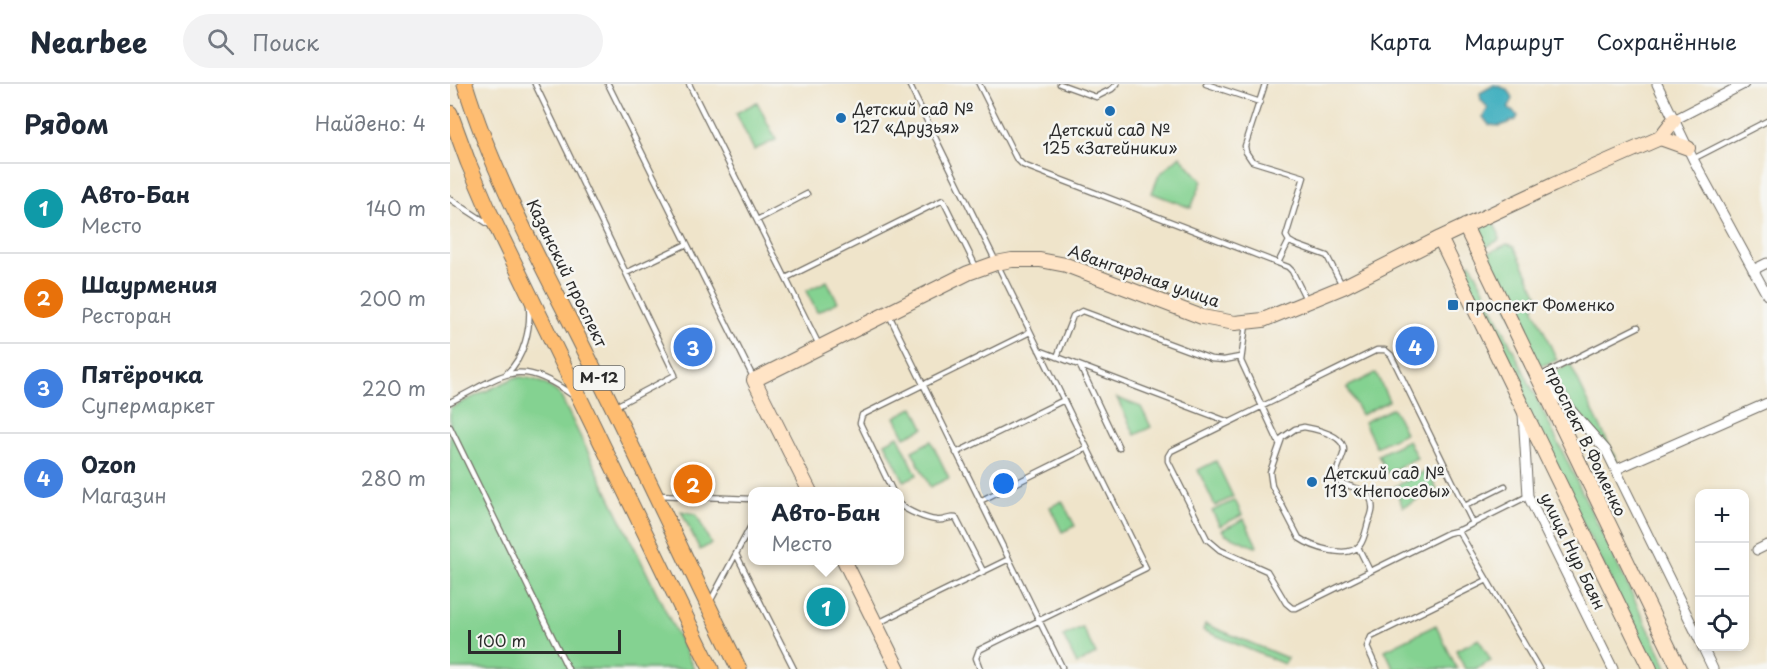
<!DOCTYPE html>
<html lang="ru">
<head>
<meta charset="utf-8">
<style>
  :root { --surface:#fff; --page:#f2f2f3; --text:#1f2937; --muted:#747a83; --line:#e0e1e3; --accent:#111827 }
  body { margin:0; font-family:"Playpen Sans",sans-serif; background:var(--page); color:var(--text) }
  .controls { position:absolute; right:18px; bottom:18px; display:grid; overflow:hidden; border-radius:12px; box-shadow:0 3px 9px #0003 }
  .controls button { width:54px; height:54px; display:grid; place-items:center; padding:0; border:0; border-bottom:2px solid var(--line); background:var(--surface); color:var(--text); font:30px sans-serif }
  .scale { position:absolute; left:18px; bottom:15px; width:153px; box-sizing:border-box; padding-left:6px; border:3px solid #2b2b2b; border-top:0; font-size:16px; line-height:21px; white-space:nowrap; color:#2b2b2b; -webkit-text-stroke:4px #f6f6f2; paint-order:stroke }
  .you { position:absolute; left:554px; top:400px; width:21px; height:21px; margin:-15px; border:4px solid #fff; border-radius:50%; background:#1a73e8; box-shadow:0 0 0 9px #1a73e833 }
  .badge { display:grid; place-items:center; width:39px; height:39px; border-radius:50%; background:var(--accent); color:#fff; font-size:20px; font-weight:700 }
  .pin { position:absolute; translate:-50% -50%; border:3px solid #fff; box-shadow:0 2px 6px #0006 }
  .popup { position:absolute; left:298px; top:403px; width:156px; height:78px; box-sizing:border-box; display:grid; place-content:center; border-radius:12px; background:var(--surface); filter:drop-shadow(0 2px 4px #0005); font-size:20px; white-space:nowrap; color:var(--muted) }
  .popup b { font-size:22px; color:var(--text) }
  .popup::after { content:''; position:absolute; left:50%; top:100%; margin-left:-12px; border:12px solid transparent; border-top-color:var(--surface) }
  .list { margin:0; padding:0; list-style:none }
  h2 { display:flex; justify-content:space-between; align-items:center; height:78px; margin:0; padding:0 24px; font-size:26px }
  h2 small { font-size:20px; font-weight:400; color:var(--muted) }
  .list li { display:grid; grid-template-columns:39px 1fr auto; gap:18px; align-items:center; box-sizing:border-box; height:90px; padding:0 24px; border-top:2px solid var(--line) }
  .list b { display:block; font-size:22px; white-space:nowrap }
  .list p { margin:0; font-size:20px; white-space:nowrap; color:var(--muted) }
  .list em { font-size:20px; font-style:normal; color:var(--muted) }
  .icon { flex:none; width:33px; height:33px; fill:none; stroke:currentColor; stroke-width:2; stroke-linecap:round; stroke-linejoin:round }
  .map { position:relative; flex:none; width:1317px; height:585px; overflow:hidden }
  header { display:flex; align-items:center; gap:36px; box-sizing:border-box; height:84px; padding:0 30px; background:var(--surface); border-bottom:2px solid var(--line) }
  header strong { font-size:28px }
  nav { display:flex; gap:33px; margin-inline-start:auto; font-size:21px }
  .search { width:420px; height:54px; background:var(--page); display:flex; align-items:center; gap:15px; box-sizing:border-box; padding:0 21px; border-radius:33px; color:var(--muted); font-size:22px }
  main { display:flex }
  aside { flex:1; background:var(--surface) }
  .map>svg:first-child { display:block }
</style>
</head>
<body>
<header>
<strong>Nearbee</strong>
<div class="search"><svg class="icon" aria-label="search" viewBox="0 0 24 24"><circle cx="10" cy="10" r="6"/><path d="M15 15l6 6"/></svg>Поиск</div>
<nav><a>Карта</a><a>Маршрут</a><a>Сохранённые</a></nav>
</header>
<main>
<aside>
<h2>Рядом<small>Найдено: 4</small></h2>
<ul class="list">
<li><span class="badge" style="background:#0f9aa8">1</span><div><b>Авто-Бан</b><p>Место</p></div><em>140 m</em></li>
<li><span class="badge" style="background:#e8710a">2</span><div><b>Шаурмения</b><p>Ресторан</p></div><em>200 m</em></li>
<li><span class="badge" style="background:#3f7fe0">3</span><div><b>Пятёрочка</b><p>Супермаркет</p></div><em>220 m</em></li>
<li><span class="badge" style="background:#3f7fe0">4</span><div><b>Ozon</b><p>Магазин</p></div><em>280 m</em></li>
</ul>
</aside>
<div class="map">
<svg width="1317" height="585" viewBox="0 0 1317 585">
  <rect width="100%" height="100%" fill="#f6f6f2"/>
  <filter id="ink" filterUnits="userSpaceOnUse"><feTurbulence type="fractalNoise" baseFrequency=".0167" numOctaves="2"/><feDisplacementMap in="SourceGraphic" scale="12" xChannelSelector="R" yChannelSelector="G"/><feConvolveMatrix kernelMatrix="1 2 1 2 8 2 1 2 1" color-interpolation-filters="sRGB"/></filter>
  <filter id="wash" filterUnits="userSpaceOnUse"><feTurbulence type="fractalNoise" baseFrequency=".008" numOctaves="4" result="noise"/><feDisplacementMap in="SourceGraphic" scale="24" xChannelSelector="R" yChannelSelector="G"/><feGaussianBlur stdDeviation="1.35" result="paint"/><feColorMatrix in="noise" values="0 0 0 0 0 0 0 0 0 0 0 0 0 0 0 0 0 1.4 0 .05"/><feComposite in="paint" operator="in"/></filter>
  <g filter="url(#wash)">
    <rect width="100%" height="100%" fill="#efe4ca"/>
    <path fill="#84d291" stroke="#587e5e" stroke-width="1.5" d="M307 18 326 56 304 66 286 29Z
      M730 72 752 97 741 124 702 109 709 91Z
      M1042 136 1049 150V156L1028 167C1027 152 1029 143 1042 136Z
      M1057 160 1064 162 1089 214 1085 217 1084 225 1107 276 1094 281 1087 280 1032 172Z
      M1021 179 1218 585H1204L1009 185Z
      M377 197 388 218 367 228 356 207Z
      M1120 280 1167 377H1165L1105 299 1103 293 1105 288Z
      M926 289 939 317 911 331 897 303Z
      M66 293C84 293 97 299 110 311L244 585H0V324Z
      M667 314 691 323 701 343 685 351Z
      M464 323 474 344 455 353 445 333Z
      M943 324 955 349 926 363 914 338Z
      M448 352 467 391 454 397 435 359Z
      M958 356 967 374 937 389 928 371Z
      M481 357 499 394 480 403 462 367Z
      M766 377 783 413 765 422 748 386Z
      M977 386 987 406 953 423 944 403Z
      M785 416 792 431 770 442 762 427Z
      M612 417 625 442 612 448 600 423Z
      M231 427 246 430 261 460 250 466Z
      M794 435 807 462 805 463 775 450 772 446Z
      M755 540 837 574 834 580 753 546Z
      M986 541 1007 585H944L935 566Z
      M632 543 646 570 627 580 613 552Z
      M1029 555 1041 577 1025 585H1015L1006 566Z"/>
    <path fill="#43b0c0" stroke="#376e76" stroke-width="1.5" d="M1044 1C1053 3 1061 6 1063 15L1058 24 1068 32 1066 36 1050 42 1039 41 1033 33 1038 24 1031 16 1030 9Z"/>
  </g>
  <g filter="url(#ink)">
    <g fill="none" stroke-linecap="round" stroke-linejoin="round">
      <defs>
        <path id="lane" d="M85 0 225 291 166 322
          M158 0 303 293
          M239 0 369 261
          M459 0 696 484 529 566 526 574 530 585
          M529 0 566 74 573 81 838 183 842 187 856 215
          M610 0 646 13 662 5 667 0
          M756 0 810 18
          M815 0 795 62 796 68 802 77 854 93 836 152 839 157 844 160 877 172 892 201
          M1243 75 1317 37
          M0 115 40 141
          M307 136 357 110
          M828 179 839 157
          M176 189 237 160
          M336 194 493 116 527 185
          M439 231 612 583
          M796 241 791 277 829 359
          M589 266 779 338
          M607 273 623 232 632 227 761 275 774 276 790 273
          M630 282 669 364
          M57 289C74 274 81 244 79 222
          M1092 291 1188 243
          M0 318C53 292 68 271 122 311
          M0 343 118 585
          M854 343C865 345 895 351 894 367 892 377 885 385 886 395 895 404 912 402 919 412 925 422 922 430 918 439 916 446 914 456 910 461 898 476 862 463 849 454L822 402 820 388 832 354 845 345Z
          M506 369 614 316
          M443 408 410 339 412 331 580 248
          M208 411 301 415 302 417
          M530 417 637 364
          M449 420C457 427 476 435 486 436 494 438 498 432 506 434L533 487
          M1015 422 1055 402
          M1023 439 941 271 935 266H927L721 367 718 372V377L757 455 770 466 817 487 836 519 842 524H846L998 449 1010 446 1078 412
          M1008 446 1089 585
          M908 463 920 487
          M286 470 344 585
          M261 516 302 440
          M426 540 559 475
          M927 585 917 563 921 553 1037 496"/>
        <path id="street" d="M1207 0 1243 75 1317 211
          M1224 36 1294 0
          M1303 186 1317 179
          M1090 291 1156 366 1250 557
          M1073 330 1078 412 1163 585
          M1167 385 1317 319
          M1307 466 1317 461
          M1252 562 1263 585"/>
        <path id="secondary" d="M1210 54 1238 64
          M1015 142 1229 585
          M990 154 1200 585
          M360 408 304 296 518 189 546 179 562 176H590L616 181 752 233 785 239 813 236 893 203 990 154 1103 101 1210 54 1224 36
          M394 476 448 585"/>
        <path id="primary" d="M15 0C44 95 94 184 138 273 190 377 238 481 289 585
          M0 29 18 78 39 127 261 585"/>
      </defs>
      <use href="#lane" stroke="#706c63" stroke-width="7"/>
      <use href="#street" stroke="#706c63" stroke-width="11"/>
      <use href="#secondary" stroke="#706c63" stroke-width="16"/>
      <use href="#primary" stroke="#706c63" stroke-width="17"/>
      <use href="#lane" stroke="#fff" stroke-width="4.5"/>
      <use href="#street" stroke="#fff" stroke-width="9"/>
      <use href="#secondary" stroke="#ffe4c6" stroke-width="14"/>
      <use href="#primary" stroke="#febc70" stroke-width="15"/>
    </g>
  </g>
  <g fill="#1f6fb2" stroke="#f6f6f2" stroke-width="2">
    <circle cx="660" cy="27" r="6"/>
    <circle cx="391" cy="34" r="6"/>
    <rect x="997" y="215" width="12" height="12" rx="3"/>
    <circle cx="862" cy="398" r="6"/>
  </g>
  <g text-anchor="middle" stroke-width="5" stroke-linejoin="round" paint-order="stroke">
    <rect fill="#f6f6f2" stroke="#686867" stroke-width="1.5" x="123.5" y="282" width="51" height="24" rx="4.5"/>
    <g font-size="15" font-weight="bold" fill="#2b2b2b">
      <text x="149" y="299">М-12</text>
    </g>
    <g font-size="16" fill="#2b2b2b" stroke="#f6f6f2" text-anchor="start">
      <text x="403" y="31">Детский сад №<tspan x="403" dy="18">127 «Друзья»</tspan></text>
      <text x="660" y="52" text-anchor="middle">Детский сад №<tspan x="660" dy="18">125 «Затейники»</tspan></text>
      <text x="1015" y="227">проспект Фоменко</text>
      <text x="874" y="395">Детский сад №<tspan x="874" dy="18">113 «Непоседы»</tspan></text>
    </g>
    <g font-size="16" fill="#2b2b2b" stroke="#f6f6f2">
      <text transform="translate(117 189) rotate(64)" y="6">Казанский проспект</text>
      <text transform="translate(694 192) rotate(19)" y="6">Авангардная улица</text>
      <text transform="translate(1136 357) rotate(64)" y="6">проспект В.Фоменко</text>
      <text transform="translate(1123 467) rotate(64)" y="6">улица Нур Баян</text>
    </g>
  </g>
</svg>
<div class="controls">
<button>+</button>
<button>−</button>
<button><svg class="icon" aria-label="locate" viewBox="0 0 24 24"><circle cx="12" cy="12" r="6"/><path d="M12 2v4M12 18v4M2 12h4M18 12h4"/></svg></button>
</div>
<div class="scale">100 m</div>
<div class="you"></div>
<div class="pin badge" style="left:376px;top:523px;background:#0f9aa8">1</div>
<div class="popup"><b>Авто-Бан</b>Место</div>
<div class="pin badge" style="left:243px;top:400px;background:#e8710a">2</div>
<div class="pin badge" style="left:243px;top:263px;background:#3f7fe0">3</div>
<div class="pin badge" style="left:965px;top:262px;background:#3f7fe0">4</div>
</div>
</main>
</body>
</html>
